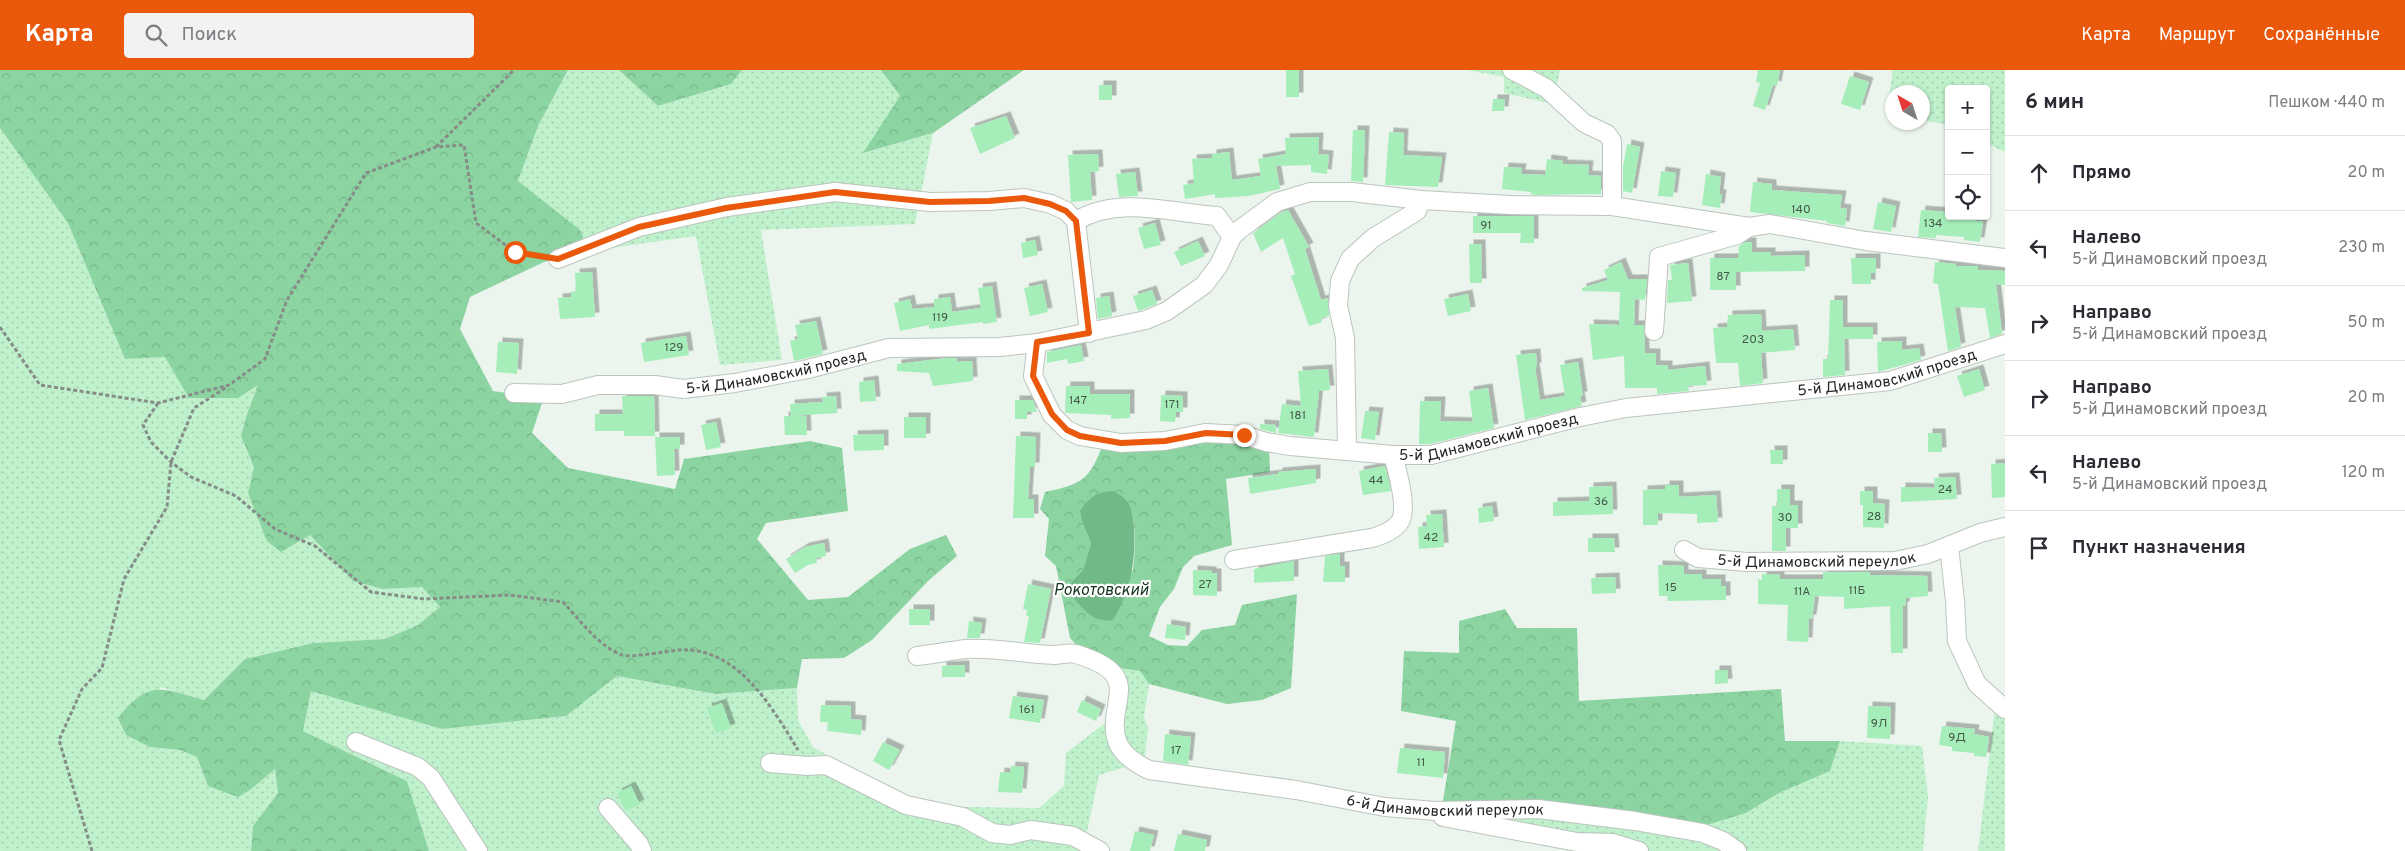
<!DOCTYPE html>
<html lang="ru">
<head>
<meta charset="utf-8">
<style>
  :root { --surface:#fff; --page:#f2f2f3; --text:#2b2b33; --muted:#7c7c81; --line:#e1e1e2; --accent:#ea580c }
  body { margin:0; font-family:Overpass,sans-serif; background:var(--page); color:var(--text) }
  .controls { position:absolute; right:15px; top:15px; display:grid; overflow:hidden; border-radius:5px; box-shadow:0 1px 4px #0004 }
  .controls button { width:45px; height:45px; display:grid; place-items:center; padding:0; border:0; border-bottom:1px solid var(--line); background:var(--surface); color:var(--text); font:25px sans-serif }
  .compass { position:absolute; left:1885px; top:15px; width:45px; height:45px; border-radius:50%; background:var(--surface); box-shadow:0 1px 4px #0004; rotate:321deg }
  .stop { position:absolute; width:15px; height:15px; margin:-11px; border:4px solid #ea580c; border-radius:50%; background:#fff }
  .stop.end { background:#ea580c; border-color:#fff; box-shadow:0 1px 5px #0008 }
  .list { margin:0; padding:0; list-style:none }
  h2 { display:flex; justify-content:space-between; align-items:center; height:65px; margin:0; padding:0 20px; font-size:21px }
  h2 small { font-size:16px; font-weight:400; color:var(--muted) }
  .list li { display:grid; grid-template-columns:32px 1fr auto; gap:15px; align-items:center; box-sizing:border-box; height:75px; padding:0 20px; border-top:1px solid var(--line) }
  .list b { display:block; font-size:19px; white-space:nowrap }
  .list p { margin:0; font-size:16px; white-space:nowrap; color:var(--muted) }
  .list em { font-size:16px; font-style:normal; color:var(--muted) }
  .icon { flex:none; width:28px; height:28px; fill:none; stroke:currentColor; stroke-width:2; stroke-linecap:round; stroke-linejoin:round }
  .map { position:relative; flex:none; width:2005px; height:781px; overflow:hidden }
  header { display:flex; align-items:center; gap:30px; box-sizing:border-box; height:70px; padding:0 25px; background:var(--accent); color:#fff }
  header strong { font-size:24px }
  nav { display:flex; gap:28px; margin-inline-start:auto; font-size:18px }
  .search { width:350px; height:45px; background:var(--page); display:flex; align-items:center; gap:12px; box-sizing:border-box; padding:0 18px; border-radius:5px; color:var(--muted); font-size:19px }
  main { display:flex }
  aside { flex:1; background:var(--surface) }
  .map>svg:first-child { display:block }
</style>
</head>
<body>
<header>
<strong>Карта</strong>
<div class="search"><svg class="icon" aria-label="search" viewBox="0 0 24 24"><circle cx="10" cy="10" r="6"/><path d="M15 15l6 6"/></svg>Поиск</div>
<nav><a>Карта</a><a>Маршрут</a><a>Сохранённые</a></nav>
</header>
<main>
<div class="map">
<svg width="2005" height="781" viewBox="0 0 2005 781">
  <defs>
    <pattern id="grass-dots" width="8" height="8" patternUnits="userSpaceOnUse" patternTransform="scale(1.25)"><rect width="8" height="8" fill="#bff1cc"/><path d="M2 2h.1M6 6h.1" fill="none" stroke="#a4ceaf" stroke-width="1.8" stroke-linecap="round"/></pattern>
    <pattern id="forest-crowns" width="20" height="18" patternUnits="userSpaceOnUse" patternTransform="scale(1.25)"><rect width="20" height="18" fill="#8cd4a2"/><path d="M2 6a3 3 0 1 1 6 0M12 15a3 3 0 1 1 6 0" fill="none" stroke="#78b68b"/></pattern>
    <filter id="shadow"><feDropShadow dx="4.5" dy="-4.5" stdDeviation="0" flood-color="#0004"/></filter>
  </defs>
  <rect width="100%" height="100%" fill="#ebf5ed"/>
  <path fill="url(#grass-dots)" d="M568 0H619L658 36 731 14 742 0H881L900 26 864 83 933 63 915 154 761 160 782 290 720 295 696 166 589 181 518 111 538 56Z
    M1467 0H1560L1553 34 1504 23V7Z
    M1893 0H2005V82L1986 73V19H1949V55L1923 50 1922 22H1892V46L1886 45Z
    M0 58 68 153 125 289 165 287 259 314 247 344 241 366 254 397 248 423 281 482 310 465 353 511 383 519 422 517 440 537 418 555 385 569 313 573 245 589 204 630 160 617 150 677 180 680 197 687 208 716 250 720 275 698 278 723 253 756 251 781H0Z
    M1119 598 1140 601 1149 614 1144 646 1148 659 1144 694C1113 673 1119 631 1119 598Z
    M617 606 715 624 797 618 798 650 813 677 896 725 962 737 1039 738 1064 716 1066 683 1109 650 1129 696 1099 705 1086 766 1109 781H429L407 711 303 661 311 620 442 659 566 646Z
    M1995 638 2005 645V781H1978Z
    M1840 671 1922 676 1928 727 1923 781H1595L1442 737 1616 741 1707 755 1746 743 1779 723 1830 701Z"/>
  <path fill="url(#forest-crowns)" fill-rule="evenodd" d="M0 0H568L538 56 518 111 580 160 589 181 544 192 470 227 460 259 493 321 513 324 542 333 532 363 568 398 675 419 684 389 810 371 842 378 848 441 766 453 757 469 808 530 848 527 910 479 946 465 957 486 928 511 872 570 844 588 802 589 797 618 715 624 617 606 566 646 442 659 311 621 303 661 407 711 429 781H251L253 756 278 723 275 699 250 720 238 727 208 716 197 687 180 680 150 677 126 665 118 648C149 609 162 618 204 630L245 589 313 573 385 569 418 555 440 537 422 517 383 519 353 511 310 465 281 482 267 471 248 423 254 397 241 366 247 344 258 315 238 328H189L165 287 125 289 68 153 0 58Z
    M619 0H742L731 14 658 36Z
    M881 0H1024L933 63 863 83 900 26Z
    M1207 368 1269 376 1270 402 1226 409 1232 475 1194 486 1183 497 1174 519 1160 537 1149 566 1168 575 1187 576 1202 560 1235 555 1242 535 1297 524 1291 618 1262 630 1227 634 1149 614 1140 601 1119 598 1080 579 1070 568 1056 496 1045 486 1049 449 1040 439 1045 422C1082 414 1089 411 1103 374ZM1113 421C1117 424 1123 426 1126 430 1138 444 1135 482 1133 500L1079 533 1067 521 1071 512 1083 500 1091 473 1083 454Z
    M1505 539 1517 558H1577L1579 631 1781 619 1785 671H1840L1830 701 1779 723 1746 743 1707 755 1616 741 1442 737 1456 651 1401 641 1404 581 1459 583V551Z"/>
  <path fill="#71b988" d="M1113 421C1117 423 1123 426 1126 430 1132 436 1133 448 1134 456 1136 490 1131 520 1113 550 1091 554 1081 535 1067 521L1071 512 1083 500 1091 473 1083 454 1080 441C1090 427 1096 422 1113 421Z"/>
  <path fill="#a5eeba" filter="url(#shadow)" d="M1286 0H1299V27H1286Z
    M1758 0H1780L1777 16 1773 15 1765 40 1753 36 1760 13 1756 12Z
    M1850 6 1869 12 1860 40 1841 34Z
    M1099 15H1112V30H1099Z
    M1493 29H1505L1504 41H1492Z
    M1006 46 1015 68 980 84 970 58Z
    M1353 60H1365L1363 112 1351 111Z
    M1389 62 1404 63 1403 85 1442 87 1438 117 1385 115Z
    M1319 67 1318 84 1329 85 1327 104 1311 102V95L1276 96 1280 119 1249 126 1215 128V124L1185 129 1183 115 1194 113 1192 89 1212 88V84L1229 82 1232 110 1261 106 1258 89 1286 84 1285 68Z
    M1627 74 1640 77 1632 123 1623 121V97Z
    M1098 84 1099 101 1090 102 1092 130 1071 132 1068 85Z
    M1547 89 1563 91V94L1589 95 1588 105 1601 106V124L1536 125 1531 124V122L1502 119 1504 97 1522 98 1521 104 1545 105Z
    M1661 101 1676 103 1673 127 1658 126Z
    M1135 102 1138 126 1119 127 1116 104Z
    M1706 104 1721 107 1719 124H1722L1720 138 1702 135Z
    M1753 112 1772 114V120L1842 125 1840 138 1847 139 1845 156 1827 153V151L1750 142Z
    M1878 132 1896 136 1891 162 1873 159Z
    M1288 140 1309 177 1305 179 1321 230 1328 228 1329 246 1321 248 1322 252 1309 256 1291 206 1295 204 1283 168 1261 182 1253 163 1282 142Z
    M1921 140 1947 142V146H1976V151H1983L1980 172 1964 170V167L1936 165V168L1918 167Z
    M1473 146H1534V173H1520L1521 163H1473Z
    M1155 153 1161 175 1144 179 1138 158Z
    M1035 170 1038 185 1023 188 1021 173Z
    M1198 171 1205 186 1181 196 1174 182Z
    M1746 172H1752V182H1771V186L1805 185V201L1736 202V220H1710V188H1738L1739 176Z
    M1469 174H1481L1482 213H1470Z
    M1851 188H1876V203H1871V214H1852Z
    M1621 192 1628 209H1647L1645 230 1635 229 1634 255H1644L1645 283H1656V295H1668V300L1705 296 1707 315 1688 316 1689 321 1657 324V318H1625L1624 286 1593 290 1589 254 1619 255 1620 222 1582 221V218L1608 210 1604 200Z
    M1935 192 1956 194V196H1978V200L2005 201V215L1996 214 2002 264 1990 268 1985 238 1955 237 1961 277 1948 281 1938 214 1933 213Z
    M1688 193 1692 231 1667 233 1668 210H1672L1670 195Z
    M592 202 595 247 560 249 558 228 571 227V222L576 221 575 203Z
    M1042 214 1048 242 1030 246 1024 218Z
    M992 216 997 252 983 254V252L929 259V255L900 261 894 233 910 229 912 239 934 237V229L950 227 952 242 981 238 978 218Z
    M1152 220 1157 234 1138 241 1133 226Z
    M1468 224 1471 241 1448 246 1444 229Z
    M1109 226 1112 246 1098 249 1096 228Z
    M1830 230H1843V257H1873V269H1844L1845 305 1823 307V289H1828Z
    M1761 244 1762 261 1793 259 1795 280 1761 283 1763 313 1740 316 1738 293H1716L1713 258 1727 257 1728 245Z
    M816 251 823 284 794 291 790 271 798 269 795 255Z
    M686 266 689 285 644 292 641 273Z
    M1902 271V280L1919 278 1921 290 1878 302 1877 272Z
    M498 272 519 273 517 304 496 302Z
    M1081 275 1084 291 1068 294 1067 289 1047 293V282Z
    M1536 283 1537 297H1535L1540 330 1565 326 1560 295 1578 292 1583 326H1580L1582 336 1525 350 1516 285Z
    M947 288H957V292L972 291 973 311 933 316 929 303 897 301V294Z
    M1328 299 1330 320 1319 321 1314 367 1278 363 1282 334 1301 336 1298 301Z
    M1979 299 1985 320 1964 327 1957 306Z
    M874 310 876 331 860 332 859 312Z
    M1066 316H1090V324H1130V348L1111 349V345L1065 343Z
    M1488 318 1494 358 1430 374H1419L1420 331H1441L1440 351 1473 352 1469 321Z
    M1161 325 1183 326V342H1176L1175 352 1160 351Z
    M622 326H654L655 366H624V361H595V344H623Z
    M836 326 837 343 791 346 790 334 823 332 822 327Z
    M1015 330H1033L1037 342H1027V349H1015Z
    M1365 341 1379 342 1375 370 1361 368Z
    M784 346H806L807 365H785Z
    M904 347H926V368H904Z
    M716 352 721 377 706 380 701 355Z
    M1260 354 1276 355V363L1260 359Z
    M1928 363H1941L1942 382H1928Z
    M884 364V380L854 381 853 365Z
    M1016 366 1036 367 1035 397H1030L1028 429H1034V448H1013Z
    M655 367H680V379H674L675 405 657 406Z
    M1770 380H1783V394H1771Z
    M2005 393V427L1992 428 1991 394Z
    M1385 396 1391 421 1363 425 1359 401Z
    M1316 399V413L1250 424 1248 408 1278 404V402Z
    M1955 407 1957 429 1901 432V417L1935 418 1934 408Z
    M1665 415H1679V427L1716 425 1718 452 1697 453V444L1658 443V455H1643V420L1665 419Z
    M1612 416 1613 444 1553 446V432L1589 431V417Z
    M1777 419H1790V435H1798V458H1786V481H1772V436H1777Z
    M1860 421H1873V433L1885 434 1884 458 1863 457V435H1860Z
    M1492 436 1494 451 1479 453 1478 438Z
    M1442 444 1444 477 1419 479 1418 457 1427 456 1426 445Z
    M1588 468H1614L1615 482H1588Z
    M824 473 826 486 816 488 817 493 808 495 795 503 786 489 805 477Z
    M1340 484V496H1345V512H1323L1325 486Z
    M1294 491V511L1254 513V499Z
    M1658 495 1684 496V504H1702V509H1721V516H1726V530L1667 531 1668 526H1659Z
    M1193 500 1212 501V503H1217V526L1193 525Z
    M1823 502H1870V505L1927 506 1928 526 1906 528 1905 536H1903V583H1891L1890 536 1844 539V527L1815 526 1812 549H1809L1808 572 1787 571 1788 535 1758 534V509L1762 510V504L1780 505V509H1823Z
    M1615 507 1616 523 1592 524 1591 508Z
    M1028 514 1051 519 1040 573 1024 572 1029 546H1026L1027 540 1023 539Z
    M909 539H930V555H909Z
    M969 551 982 553 980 568H967Z
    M1167 554 1186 557 1185 570 1165 568Z
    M965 595V607H942V596Z
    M1715 600H1727L1728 613 1715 614Z
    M1013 626 1044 630 1040 653 1009 648Z
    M1082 630 1101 639 1096 651 1077 642Z
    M722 633 731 658 716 663 707 638Z
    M821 635 851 636V649L862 650 861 665 827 661 828 652H820Z
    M1868 636 1891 637 1890 669 1867 668Z
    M1942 656 1975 659 1974 664 1989 667 1986 687 1974 686V683L1952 681V677L1939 675Z
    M1165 664 1191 667 1188 695 1163 691Z
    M883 672 900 680 889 700 873 691Z
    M1400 678 1445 682 1443 708 1397 703Z
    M1011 696 1024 697 1022 723 998 722 1000 702 1010 703Z
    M631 716 640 734 626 741 617 723Z
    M1135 761 1154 765 1150 781H1130Z
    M1178 764 1207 770 1205 781H1174Z"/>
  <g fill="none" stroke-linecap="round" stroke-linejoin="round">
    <defs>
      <g id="minor">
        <path d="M1512 0 1546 18 1584 53 1607 64 1612 71V136"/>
        <path d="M1076 151C1119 125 1171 143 1217 146L1232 167"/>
        <path d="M558 189 639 157 727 137 835 122 930 132 989 131 1024 128 1051 134 1066 141 1076 151 1089 263"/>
        <path d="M1654 261 1659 187 1737 165 1749 157"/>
        <path id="s1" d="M1037 273 1033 306 1052 345 1067 360 1080 366 1121 373 1165 371 1205 363 1244 365 1266 372 1290 376 1393 385H1431L1580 347 1626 338 1890 311 2005 274"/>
        <path id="s2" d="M514 323 562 324 598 315H655L683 319 735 313 808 299 889 278 1000 277 1037 273 1146 250 1167 241 1204 215 1219 195 1232 167 1239 160 1277 132 1310 122H1352L1421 130 1510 135 1612 136 1749 157 1770 154 1866 171 2005 188"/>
        <path d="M1347 379 1345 268 1338 236 1340 211 1350 189 1373 168 1417 141 1421 130"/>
        <path d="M1949 476 1955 531 1957 571 1977 614 2005 639"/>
        <path id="s3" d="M1684 480 1698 488 1747 492 1895 491 1928 484 1980 463 2005 457"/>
        <path d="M1234 490 1372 468C1382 465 1393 461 1399 453 1409 441 1397 400 1393 385"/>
        <path id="s4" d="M917 586C933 584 950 581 966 579 995 577 1024 584 1054 585 1061 585 1069 582 1076 584 1089 588 1112 596 1117 610 1121 618 1118 627 1117 636 1110 669 1118 685 1149 700L1296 720 1385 737 1436 741 1538 739 1635 751 1703 763 1723 771 1737 781"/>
        <path d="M356 672 418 697 431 708 478 781"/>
        <path d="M770 693 807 696 826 695 906 735 963 747 992 763 1010 765 1031 760 1073 766 1100 781"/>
        <path d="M608 738 639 774 642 781"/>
        <path d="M1443 747 1577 772 1613 773 1639 781"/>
      </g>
    </defs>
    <use href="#minor" stroke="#bbc5bd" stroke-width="20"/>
    <path stroke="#868d88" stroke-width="3" stroke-dasharray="4 2.5" stroke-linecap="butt" d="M436 77 514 0
      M0 257 40 315 158 333 229 315 265 289 287 230 366 103 436 77 464 75 476 153 515 182 543 187
      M158 333 143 355 151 372 171 392 191 407 236 426 275 459 315 476 371 522 424 529 509 525 563 532C580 550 598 576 622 585 631 588 668 581 679 580 737 576 772 637 798 680
      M92 781 59 670 82 619 102 598 124 509 167 437 171 392 194 338 227 317"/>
    <use href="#minor" stroke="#fff" stroke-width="18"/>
  </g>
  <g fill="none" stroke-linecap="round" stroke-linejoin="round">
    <path stroke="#ea580c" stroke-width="6" d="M515 182 558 189 639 157 726 138 835 122 930 132 989 131 1024 128 1050 134 1066 141 1076 151 1089 263 1037 272 1033 306 1052 344 1067 360 1080 366 1121 373 1165 371 1206 363 1244 365"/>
  </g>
  <g text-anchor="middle" stroke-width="4.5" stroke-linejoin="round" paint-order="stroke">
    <g font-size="12" fill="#435849">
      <text x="1801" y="143">140</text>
      <text x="1933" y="157">134</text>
      <text x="1486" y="159">91</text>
      <text x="1723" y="210">87</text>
      <text x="940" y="251">119</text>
      <text x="1753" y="273">203</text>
      <text x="674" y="281">129</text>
      <text x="1078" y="334">147</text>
      <text x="1172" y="338">171</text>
      <text x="1298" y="349">181</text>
      <text x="1376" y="414">44</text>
      <text x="1945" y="423">24</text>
      <text x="1601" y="435">36</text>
      <text x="1874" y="450">28</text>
      <text x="1785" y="451">30</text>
      <text x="1431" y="471">42</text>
      <text x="1205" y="518">27</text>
      <text x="1671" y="521">15</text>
      <text x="1857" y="524">11Б</text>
      <text x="1802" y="525">11А</text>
      <text x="1027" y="643">161</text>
      <text x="1879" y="657">9Л</text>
      <text x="1957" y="671">9Д</text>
      <text x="1176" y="684">17</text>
      <text x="1421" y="696">11</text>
    </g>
    <g font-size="15" fill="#222623" stroke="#fff">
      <text dy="5" stroke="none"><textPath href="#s2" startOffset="265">5-й Динамовский проезд</textPath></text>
      <text dy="5" stroke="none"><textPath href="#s1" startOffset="931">5-й Динамовский проезд</textPath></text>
      <text dy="5" stroke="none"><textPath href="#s1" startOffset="526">5-й Динамовский проезд</textPath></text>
      <text dy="5" stroke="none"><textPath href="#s3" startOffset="135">5-й Динамовский переулок</textPath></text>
      <text dy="5" stroke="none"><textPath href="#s4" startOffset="615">6-й Динамовский переулок</textPath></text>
    </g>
    <g font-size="16" font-style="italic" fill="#13331e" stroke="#fff">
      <text x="1101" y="525">Рокотовский</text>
    </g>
  </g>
</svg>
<div class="controls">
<button>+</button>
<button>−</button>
<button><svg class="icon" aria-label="locate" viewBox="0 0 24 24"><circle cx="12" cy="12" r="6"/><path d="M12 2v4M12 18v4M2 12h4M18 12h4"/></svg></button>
</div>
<svg class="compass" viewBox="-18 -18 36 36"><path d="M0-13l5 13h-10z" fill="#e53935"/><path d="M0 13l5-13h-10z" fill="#7c7c81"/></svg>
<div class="stop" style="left:515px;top:182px"></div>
<div class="stop end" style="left:1244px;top:365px"></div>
</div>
<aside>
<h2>6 мин<small>Пешком · 440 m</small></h2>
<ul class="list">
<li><svg class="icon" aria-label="ahead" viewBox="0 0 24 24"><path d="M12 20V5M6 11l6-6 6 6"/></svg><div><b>Прямо</b></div><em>20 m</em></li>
<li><svg class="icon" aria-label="left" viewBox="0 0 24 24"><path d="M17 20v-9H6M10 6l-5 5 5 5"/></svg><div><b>Налево</b><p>5-й Динамовский проезд</p></div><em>230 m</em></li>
<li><svg class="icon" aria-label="right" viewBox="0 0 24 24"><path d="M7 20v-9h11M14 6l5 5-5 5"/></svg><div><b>Направо</b><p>5-й Динамовский проезд</p></div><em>50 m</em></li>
<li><svg class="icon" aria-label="right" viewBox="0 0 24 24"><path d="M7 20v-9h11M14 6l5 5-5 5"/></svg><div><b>Направо</b><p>5-й Динамовский проезд</p></div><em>20 m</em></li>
<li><svg class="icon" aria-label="left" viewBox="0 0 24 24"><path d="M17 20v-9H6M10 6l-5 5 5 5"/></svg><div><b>Налево</b><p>5-й Динамовский проезд</p></div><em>120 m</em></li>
<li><svg class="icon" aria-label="arrive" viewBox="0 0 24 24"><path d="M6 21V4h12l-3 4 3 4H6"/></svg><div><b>Пункт назначения</b></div></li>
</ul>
</aside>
</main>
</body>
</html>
